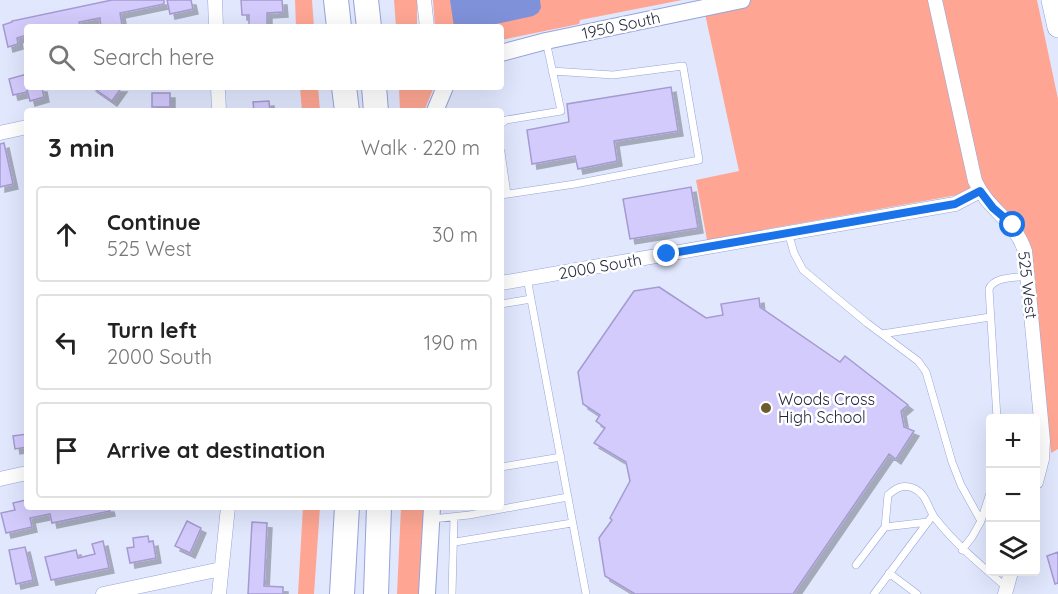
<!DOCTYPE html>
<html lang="en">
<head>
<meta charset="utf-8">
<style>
  :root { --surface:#fff; --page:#f2f2f2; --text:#222; --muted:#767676; --line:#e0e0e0 }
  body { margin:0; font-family:Quicksand,sans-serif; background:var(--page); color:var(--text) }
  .controls { position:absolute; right:18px; bottom:18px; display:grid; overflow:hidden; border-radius:6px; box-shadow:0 6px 24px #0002 }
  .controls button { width:54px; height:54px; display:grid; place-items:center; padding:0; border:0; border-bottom:2px solid var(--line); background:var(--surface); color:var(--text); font:30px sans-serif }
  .stop { position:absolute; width:18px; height:18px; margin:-14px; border:4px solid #1a73e8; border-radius:50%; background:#fff }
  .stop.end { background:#1a73e8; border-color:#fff; box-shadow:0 2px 6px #0008 }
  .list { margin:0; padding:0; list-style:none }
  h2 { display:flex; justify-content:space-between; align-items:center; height:78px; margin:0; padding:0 24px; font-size:26px }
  h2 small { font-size:20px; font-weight:400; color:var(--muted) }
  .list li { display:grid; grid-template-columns:39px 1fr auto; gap:18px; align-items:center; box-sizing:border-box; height:96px; margin:0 12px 12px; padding:0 12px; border:2px solid var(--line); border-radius:6px }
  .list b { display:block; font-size:22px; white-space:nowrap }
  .list p { margin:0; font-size:20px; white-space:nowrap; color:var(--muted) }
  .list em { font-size:20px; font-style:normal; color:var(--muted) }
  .icon { flex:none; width:33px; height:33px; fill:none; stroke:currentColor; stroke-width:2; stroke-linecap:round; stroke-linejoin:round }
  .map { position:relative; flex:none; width:1058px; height:594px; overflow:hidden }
  .search { position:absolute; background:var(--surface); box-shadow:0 6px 24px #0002; left:24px; top:24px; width:480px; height:66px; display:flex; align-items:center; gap:15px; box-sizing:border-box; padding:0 21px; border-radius:6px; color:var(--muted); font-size:22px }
  .panel { position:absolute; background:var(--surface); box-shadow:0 6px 24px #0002; left:24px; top:108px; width:480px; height:402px; border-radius:6px }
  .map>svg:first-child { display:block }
</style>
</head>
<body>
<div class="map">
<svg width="1058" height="594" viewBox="0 0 1058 594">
  <defs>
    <filter id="shadow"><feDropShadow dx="5" dy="5" stdDeviation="0" flood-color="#0004"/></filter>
  </defs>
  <rect width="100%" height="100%" fill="#e1e8fe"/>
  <path fill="#fea693" d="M295 0H312L314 27H296Z
    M394 0H417V27H396Z
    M433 0H682L580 20 579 24 501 40V27H435Z
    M702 0H1037L1058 99V449L1051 453 1032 249 1020 223 995 199 963 194 707 240 696 180 739 171Z
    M300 87H318L320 111H302Z
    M399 87H434L424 111H400Z
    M303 507H320L314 594H298Z
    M401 507H424L420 594H397Z"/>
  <path fill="#7f91d9" d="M450 0H540L541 8 538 13 533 16 482 27H454Z"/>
  <path fill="#d3cbfb" stroke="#a59ad1" stroke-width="1.5" filter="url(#shadow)" d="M112 0H164V4L120 13 122 25 110 27H101L100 18 79 22 80 27H27V35L17 38 18 44 8 47 3 25 12 22V21Z
    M167 0H191L193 9 170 14Z
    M241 0H282L283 12 267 13V27H249V15H242Z
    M27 74V87H42L44 97 30 101 27 90V92L13 95 9 79Z
    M92 87H122L112 101Z
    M671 87 678 131 614 141 617 161 578 169 575 156 532 164 527 130 569 122 567 104Z
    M152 93H170V107H152Z
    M269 101 270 111H254L253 102Z
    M4 143 13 184 0 187V144Z
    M691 187 698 228 630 239 623 199Z
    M659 287 706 318 723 315 721 304 759 298 760 307 840 362 845 356 908 405 901 411 904 427 914 431 896 459 889 454 793 594H635L605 576 599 538 612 520 610 518 630 481 626 462 594 443 605 428 596 421 600 415 583 404 578 372 634 291Z
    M27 434V447L15 449 13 436Z
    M26 500 27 507H109L110 511 52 523 50 514 30 518 32 527 6 533 1 513 15 510 13 503Z
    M187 521 201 528 190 553 175 546Z
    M252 522 267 523 264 586 283 587V594H248Z
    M148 536 149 542 153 541 156 558 130 563 127 548 134 547 133 538Z
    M103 541 109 568 51 580 45 557 76 550 78 558 95 554 92 544Z
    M25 547 33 580 16 584 9 550Z
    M1058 552V583L1055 584 1047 556Z"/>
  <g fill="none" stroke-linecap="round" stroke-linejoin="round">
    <defs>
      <path id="service" d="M501 124 506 120 561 111 546 41
        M501 152 507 194
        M501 195 575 184 699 160 683 66 613 75 552 71
        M788 232 794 253 803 270 867 323 918 361 926 372 952 462 961 485 981 521 972 537 962 550
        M527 278 586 594
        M501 304 531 299
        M882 334 990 317
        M997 418 989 289C994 276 1016 278 1028 276
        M501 467 561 457
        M432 519 469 515 568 497
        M981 521 990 493
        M885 527 928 522
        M455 542 572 523
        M856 565 885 527 888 495C896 488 903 484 913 488 927 494 927 507 935 518 956 545 981 565 1006 587
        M889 573 917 594
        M452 594 454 517
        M874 594 933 515"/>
      <path id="minor" d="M215 0 216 27
        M424 0 427 27
        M935 0 975 181C988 210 1014 219 1025 251L1043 441 1042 459 1036 482
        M218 87 219 111
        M0 133 27 127
        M501 283 955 204 980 191
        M0 479 27 473
        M103 594 221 569
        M219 594 228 507
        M1005 594 1011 572"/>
      <path id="tertiary" d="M501 53 546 41 742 0
        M435 111 445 87
        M427 594 432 507"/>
      <path id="primary" d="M1052 0 1058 27"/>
      <path id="motorway" d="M336 0 339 27
        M366 0 369 27
        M344 87 347 111
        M374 87 376 111
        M342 594 347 507
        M376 594 379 507"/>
    </defs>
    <use href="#service" stroke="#96a4d9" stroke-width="8"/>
    <use href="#minor" stroke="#96a4d9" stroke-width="15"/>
    <use href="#tertiary" stroke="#96a4d9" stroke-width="18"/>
    <use href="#primary" stroke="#96a4d9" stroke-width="22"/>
    <use href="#motorway" stroke="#96a4d9" stroke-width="26"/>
    <use href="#service" stroke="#fff" stroke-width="7"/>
    <use href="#minor" stroke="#fff" stroke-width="14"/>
    <use href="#tertiary" stroke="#fff" stroke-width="16"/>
    <use href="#primary" stroke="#fff" stroke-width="21"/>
    <use href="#motorway" stroke="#fff" stroke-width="24"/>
  </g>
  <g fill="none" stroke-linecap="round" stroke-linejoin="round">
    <path stroke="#1a73e8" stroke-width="8" d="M667 254 955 204 980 191 993 208 1013 225"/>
  </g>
  <circle fill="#6b5c29" stroke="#fff" stroke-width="2" cx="766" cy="408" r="6"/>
  <g text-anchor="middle" stroke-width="5" stroke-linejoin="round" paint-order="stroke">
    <g font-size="16" fill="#1f2439" stroke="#fff">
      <text transform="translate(621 25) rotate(-12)" y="6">1950 South</text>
      <text transform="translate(600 266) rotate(-10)" y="6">2000 South</text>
      <text transform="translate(1028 285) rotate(83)" y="6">525 West</text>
    </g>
    <g font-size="16" fill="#1f2439" stroke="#fff" text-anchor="start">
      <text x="778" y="405">Woods Cross<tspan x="778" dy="18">High School</tspan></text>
    </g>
  </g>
</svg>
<div class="controls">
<button>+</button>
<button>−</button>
<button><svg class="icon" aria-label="layers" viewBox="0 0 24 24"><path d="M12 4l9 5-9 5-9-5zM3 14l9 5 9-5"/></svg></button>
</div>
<div class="stop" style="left:1013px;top:225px"></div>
<div class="stop end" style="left:667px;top:254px"></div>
<div class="search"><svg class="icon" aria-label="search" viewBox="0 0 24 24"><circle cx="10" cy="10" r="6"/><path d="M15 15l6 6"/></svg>Search here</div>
<section class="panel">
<h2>3 min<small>Walk · 220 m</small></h2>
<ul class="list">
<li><svg class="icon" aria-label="ahead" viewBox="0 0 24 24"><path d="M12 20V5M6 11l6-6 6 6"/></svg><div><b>Continue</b><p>525 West</p></div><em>30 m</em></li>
<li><svg class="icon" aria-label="left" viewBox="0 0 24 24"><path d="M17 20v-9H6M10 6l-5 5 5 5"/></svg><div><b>Turn left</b><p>2000 South</p></div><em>190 m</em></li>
<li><svg class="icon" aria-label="arrive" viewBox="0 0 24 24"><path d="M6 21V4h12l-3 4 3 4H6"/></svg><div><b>Arrive at destination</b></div></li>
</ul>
</section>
</div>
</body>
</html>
